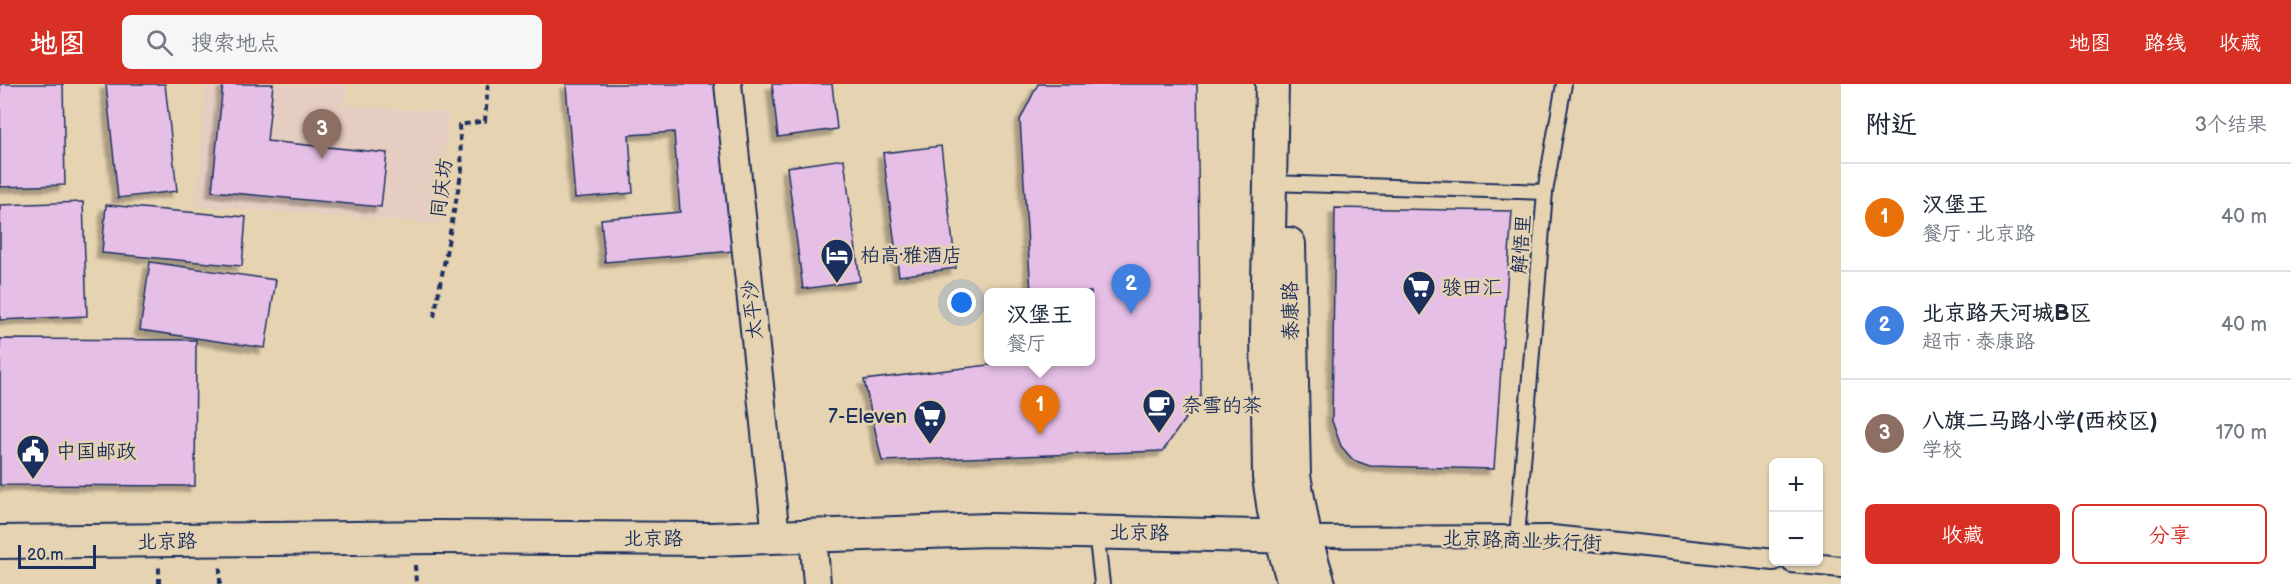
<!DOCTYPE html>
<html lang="zh">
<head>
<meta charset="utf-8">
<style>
  :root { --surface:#fff; --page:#f6f6f7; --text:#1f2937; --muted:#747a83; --line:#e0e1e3; --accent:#d93025 }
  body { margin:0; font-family:"Balsamiq Sans","LXGW WenKai TC",sans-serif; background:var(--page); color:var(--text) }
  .controls { position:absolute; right:18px; bottom:18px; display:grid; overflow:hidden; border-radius:9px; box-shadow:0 2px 4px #0004 }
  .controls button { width:54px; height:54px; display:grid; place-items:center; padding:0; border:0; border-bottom:2px solid var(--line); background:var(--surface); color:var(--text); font:30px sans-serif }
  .scale { position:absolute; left:18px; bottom:15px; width:78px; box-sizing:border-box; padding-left:6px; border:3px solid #1b2f5e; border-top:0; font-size:16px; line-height:21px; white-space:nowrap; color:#1b2f5e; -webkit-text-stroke:4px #e6d3b1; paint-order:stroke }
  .you { position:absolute; left:962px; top:219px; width:21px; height:21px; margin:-15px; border:4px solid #fff; border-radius:50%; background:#1a73e8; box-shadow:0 0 0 9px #1a73e833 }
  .badge { display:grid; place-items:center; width:39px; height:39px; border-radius:50%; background:var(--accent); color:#fff; font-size:20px; font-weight:700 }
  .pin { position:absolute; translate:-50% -50px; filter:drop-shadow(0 2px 3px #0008) }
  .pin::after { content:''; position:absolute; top:32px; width:21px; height:18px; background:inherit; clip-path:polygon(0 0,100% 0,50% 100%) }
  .popup { position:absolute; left:984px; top:204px; width:111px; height:78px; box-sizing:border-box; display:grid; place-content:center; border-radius:9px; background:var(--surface); filter:drop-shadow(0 2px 4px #0005); font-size:20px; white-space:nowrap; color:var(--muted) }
  .popup b { font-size:22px; color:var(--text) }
  .popup::after { content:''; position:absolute; left:50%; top:100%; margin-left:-12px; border:12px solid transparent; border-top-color:var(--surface) }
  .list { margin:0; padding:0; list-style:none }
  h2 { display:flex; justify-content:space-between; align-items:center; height:78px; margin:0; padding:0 24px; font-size:26px }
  h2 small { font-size:20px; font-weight:400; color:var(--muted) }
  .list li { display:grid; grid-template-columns:39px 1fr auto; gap:18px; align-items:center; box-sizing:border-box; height:108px; padding:0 24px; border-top:2px solid var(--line) }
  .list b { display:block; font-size:22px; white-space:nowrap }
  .list p { margin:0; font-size:20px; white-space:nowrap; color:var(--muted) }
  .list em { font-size:20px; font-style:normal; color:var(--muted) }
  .actions { display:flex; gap:12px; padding:18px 24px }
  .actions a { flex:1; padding:14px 0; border:2px solid var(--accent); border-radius:9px; text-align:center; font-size:21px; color:var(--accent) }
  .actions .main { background:var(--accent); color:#fff }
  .icon { flex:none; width:33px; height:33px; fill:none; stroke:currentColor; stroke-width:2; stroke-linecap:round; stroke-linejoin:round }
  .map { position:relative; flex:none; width:1841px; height:500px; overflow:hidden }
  header { display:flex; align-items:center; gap:36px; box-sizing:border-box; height:84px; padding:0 30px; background:var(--accent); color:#fff }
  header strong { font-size:28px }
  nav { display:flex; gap:33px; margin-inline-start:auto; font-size:21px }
  .search { width:420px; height:54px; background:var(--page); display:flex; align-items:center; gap:15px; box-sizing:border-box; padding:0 21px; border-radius:9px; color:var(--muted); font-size:22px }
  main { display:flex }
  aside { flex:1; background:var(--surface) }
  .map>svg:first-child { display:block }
</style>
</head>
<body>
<header>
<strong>地图</strong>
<div class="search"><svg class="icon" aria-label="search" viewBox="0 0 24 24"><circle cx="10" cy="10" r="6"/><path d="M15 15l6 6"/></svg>搜索地点</div>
<nav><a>地图</a><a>路线</a><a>收藏</a></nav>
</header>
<main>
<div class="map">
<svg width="1841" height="500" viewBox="0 0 1841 500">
  <defs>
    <filter id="shadow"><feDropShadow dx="-5.5" dy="5.5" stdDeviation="1.5" flood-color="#0004"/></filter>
  </defs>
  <rect width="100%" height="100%" fill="#e6d3b1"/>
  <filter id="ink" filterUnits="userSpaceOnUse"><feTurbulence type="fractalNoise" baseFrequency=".0167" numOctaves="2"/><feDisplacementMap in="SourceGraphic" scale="12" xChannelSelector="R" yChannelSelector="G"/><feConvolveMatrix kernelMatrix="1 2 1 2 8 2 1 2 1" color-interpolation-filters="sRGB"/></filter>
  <g filter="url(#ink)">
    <path fill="#e6cdc1" d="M206 0H348L347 21 449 28 440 140 196 122Z"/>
    <path fill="#e6bfe7" stroke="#1b2f5e" stroke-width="1.5" filter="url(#shadow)" d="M0 0H63L65 101 0 103Z
      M106 0H165L177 107 118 114Z
      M223 0H273L267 57 387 69 381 123 212 107Z
      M566 0H721L734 167 605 178 601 135 680 128 674 48 629 51 633 109 575 114Z
      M772 0H832L837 45 778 53Z
      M1038 0H1197L1201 311 1163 367 882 377 864 296 1014 278H1091V208H1031L1020 36Z
      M941 62 956 184 899 192 883 69Z
      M844 75 860 197 803 205 787 83Z
      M83 118 87 232 0 236V121Z
      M106 121 246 133 242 182 102 169Z
      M1335 124 1512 127 1494 385 1370 382 1353 376 1341 362 1332 337Z
      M150 178 276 196 265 264 140 246Z
      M0 255 196 256 195 402 0 401Z"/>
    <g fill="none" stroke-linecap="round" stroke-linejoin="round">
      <defs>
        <path id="service" d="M1270 99 1545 108
          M1096 447 1102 500
          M1517 453 1545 108 1564 0"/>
        <path id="pedestrian" d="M1305 453 1552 452 1774 476
          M1792 478 1841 483"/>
        <path id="minor" d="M728 0 776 452
          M813 451 817 500"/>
        <path id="tertiary" d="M1272 0 1267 250 1269 393 1274 427 1294 500
          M1289 160 1294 392 1305 453 1319 500
          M0 458 436 453 711 455 990 446 1305 453"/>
      </defs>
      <use href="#service" stroke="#1b2f5e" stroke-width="18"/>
      <use href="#pedestrian" stroke="#1b2f5e" stroke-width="24"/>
      <use href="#minor" stroke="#1b2f5e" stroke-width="30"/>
      <use href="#tertiary" stroke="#1b2f5e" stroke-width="36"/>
      <path stroke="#1b2f5e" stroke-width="4" stroke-dasharray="6 4.5" stroke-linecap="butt" d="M434 233 462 85 459 41 485 37 488 0
        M415 481 416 500
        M159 500V483
        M220 500V483"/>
      <use href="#service" stroke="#e6d3b1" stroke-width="14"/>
      <use href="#pedestrian" stroke="#e6d3b1" stroke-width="20"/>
      <use href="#minor" stroke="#e6d3b1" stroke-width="26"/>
      <use href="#tertiary" stroke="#e6d3b1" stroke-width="32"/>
    </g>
  </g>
  <defs>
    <symbol id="hotel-pin" viewBox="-11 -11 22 30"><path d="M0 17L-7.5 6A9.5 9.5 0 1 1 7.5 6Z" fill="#1b2f5e" stroke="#e6d3b1"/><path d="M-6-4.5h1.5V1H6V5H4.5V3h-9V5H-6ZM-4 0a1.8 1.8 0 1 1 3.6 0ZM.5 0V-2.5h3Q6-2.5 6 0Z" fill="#fff"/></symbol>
    <symbol id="supermarket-pin" viewBox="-11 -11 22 30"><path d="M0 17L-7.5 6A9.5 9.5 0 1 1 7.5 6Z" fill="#1b2f5e" stroke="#e6d3b1"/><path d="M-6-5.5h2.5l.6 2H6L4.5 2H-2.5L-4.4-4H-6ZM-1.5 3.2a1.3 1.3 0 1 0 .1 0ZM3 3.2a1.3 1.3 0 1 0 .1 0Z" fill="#fff"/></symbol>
    <symbol id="cafe-pin" viewBox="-11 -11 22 30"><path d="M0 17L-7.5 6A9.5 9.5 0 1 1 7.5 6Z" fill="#1b2f5e" stroke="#e6d3b1"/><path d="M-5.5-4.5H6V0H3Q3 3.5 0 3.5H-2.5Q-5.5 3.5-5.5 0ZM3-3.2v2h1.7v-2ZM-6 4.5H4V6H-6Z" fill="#fff"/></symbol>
    <symbol id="civic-pin" viewBox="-11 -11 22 30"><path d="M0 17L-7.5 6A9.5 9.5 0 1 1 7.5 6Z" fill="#1b2f5e" stroke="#e6d3b1"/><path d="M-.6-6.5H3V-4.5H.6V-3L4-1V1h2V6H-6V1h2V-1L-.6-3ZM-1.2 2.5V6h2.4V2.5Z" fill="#fff"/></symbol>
  </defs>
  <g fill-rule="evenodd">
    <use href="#hotel-pin" x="818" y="152" width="38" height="52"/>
    <use href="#supermarket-pin" x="1400" y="184" width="38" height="52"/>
    <use href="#cafe-pin" x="1140" y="302" width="38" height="52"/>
    <use href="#supermarket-pin" x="911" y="313" width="38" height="52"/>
    <use href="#civic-pin" x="14" y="348" width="38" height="52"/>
  </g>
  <g text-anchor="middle" stroke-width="5" stroke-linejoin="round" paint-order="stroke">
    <g font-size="20" fill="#1b2f5e" stroke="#e6d3b1">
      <text transform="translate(441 104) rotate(-83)" y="7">同庆坊</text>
      <text transform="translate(1521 160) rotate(-85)" y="7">解悟里</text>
      <text transform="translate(752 226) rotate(-96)" y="7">太平沙</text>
      <text transform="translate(1290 227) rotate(-91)" y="7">泰康路</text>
      <text transform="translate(1139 448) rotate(1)" y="7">北京路</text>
      <text x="653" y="461">北京路</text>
      <text transform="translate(1522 456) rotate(2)" y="7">北京路商业步行街</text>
      <text transform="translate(167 457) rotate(-1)" y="7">北京路</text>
    </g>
    <g font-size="20" fill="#1b2f5e" stroke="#e6d3b1" text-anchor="start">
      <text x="860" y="178">柏高·雅酒店</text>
      <text x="1442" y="210">骏田汇</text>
      <text x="1182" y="328">奈雪的茶</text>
      <text x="907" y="339" text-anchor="end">7-Eleven</text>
      <text x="56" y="374">中国邮政</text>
    </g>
  </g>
</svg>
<div class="controls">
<button>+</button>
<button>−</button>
</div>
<div class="scale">20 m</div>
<div class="you"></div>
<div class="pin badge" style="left:1040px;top:351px;background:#e8710a">1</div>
<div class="popup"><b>汉堡王</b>餐厅</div>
<div class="pin badge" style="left:1131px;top:230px;background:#3f7fe0">2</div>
<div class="pin badge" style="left:322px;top:75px;background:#8d6e63">3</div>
</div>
<aside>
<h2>附近<small>3个结果</small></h2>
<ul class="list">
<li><span class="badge" style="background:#e8710a">1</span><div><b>汉堡王</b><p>餐厅 · 北京路</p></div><em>40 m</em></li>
<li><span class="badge" style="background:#3f7fe0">2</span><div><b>北京路天河城B区</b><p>超市 · 泰康路</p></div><em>40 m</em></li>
<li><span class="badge" style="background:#8d6e63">3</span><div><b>八旗二马路小学(西校区)</b><p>学校</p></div><em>170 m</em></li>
</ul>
<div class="actions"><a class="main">收藏</a><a>分享</a></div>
</aside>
</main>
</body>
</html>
